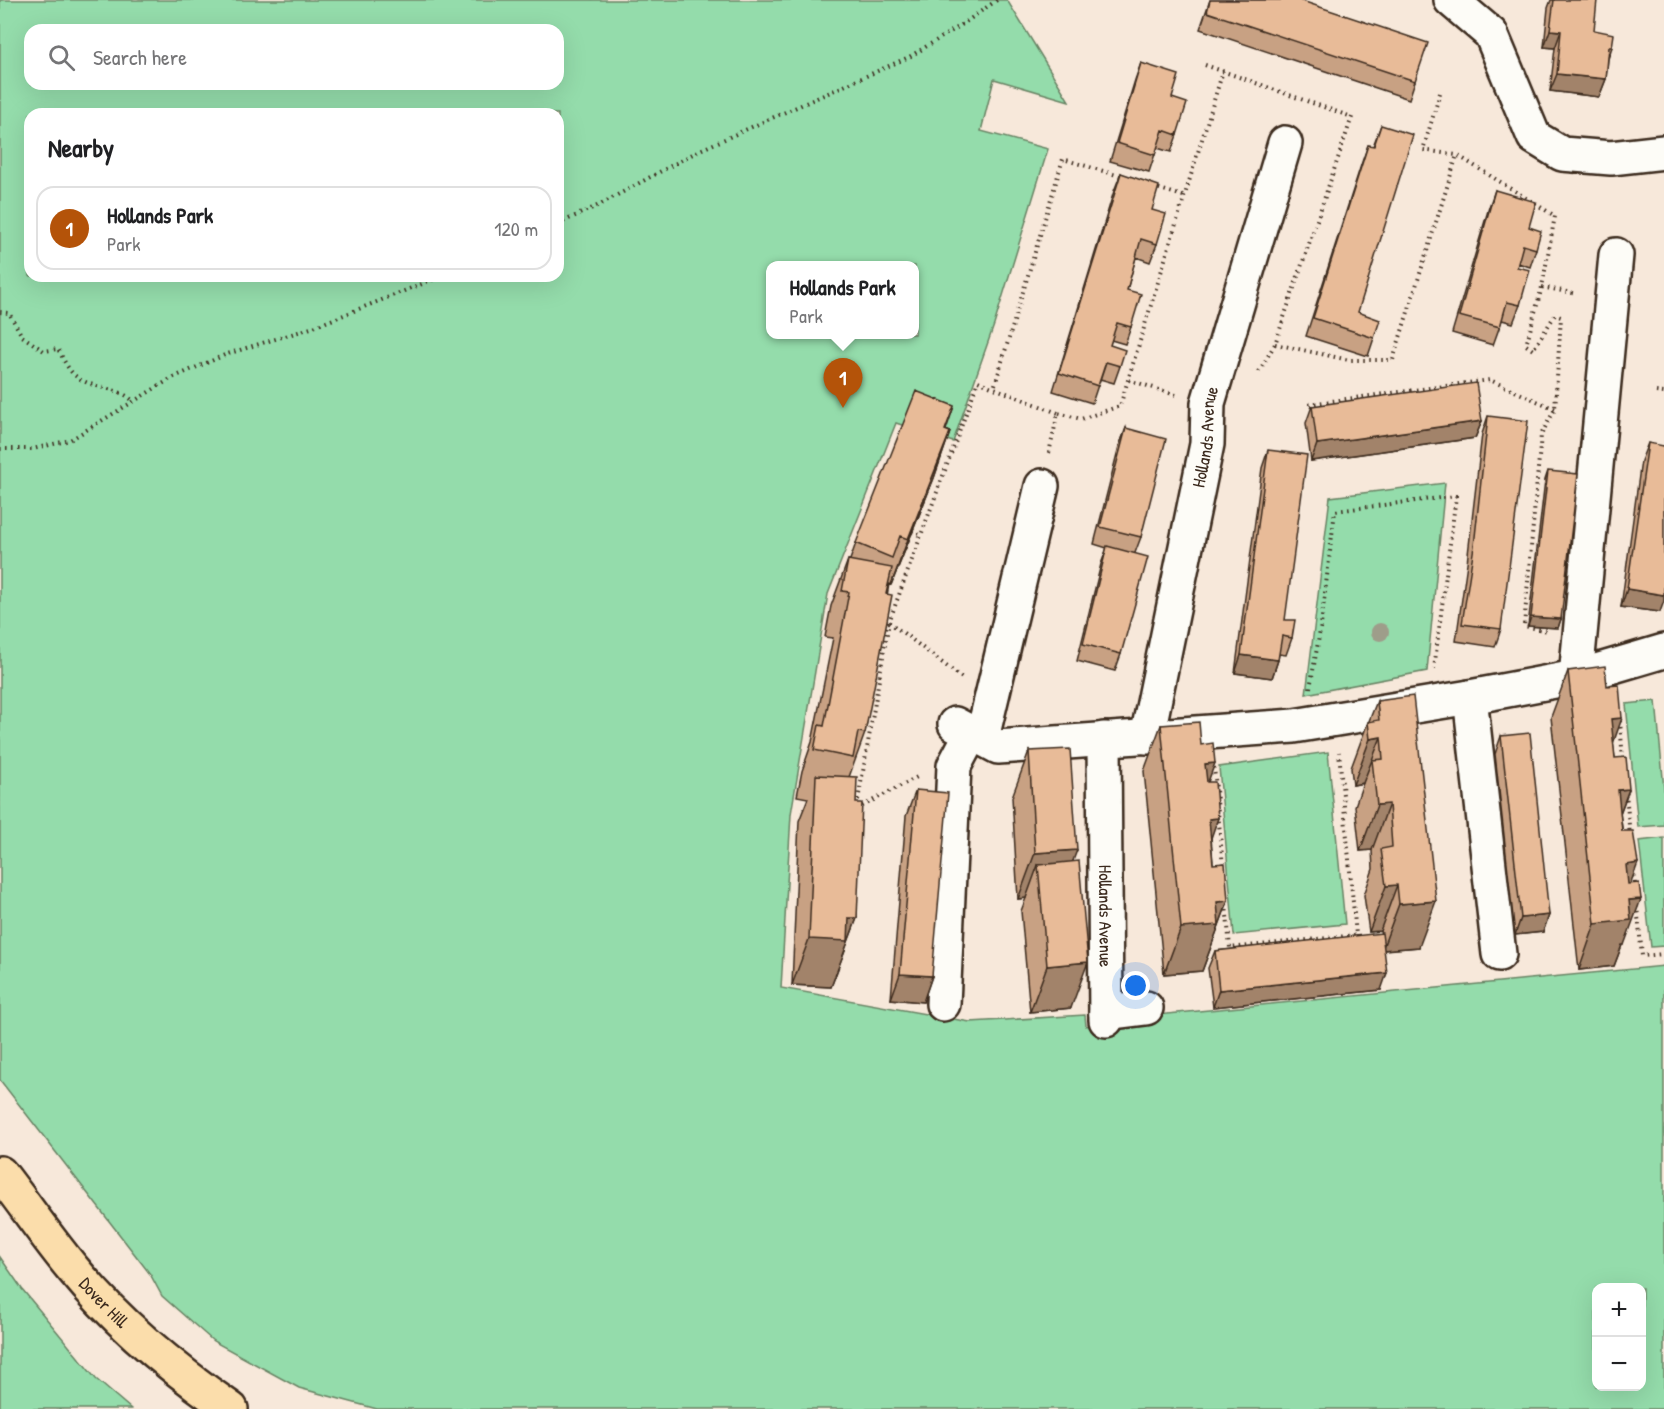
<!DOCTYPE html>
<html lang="en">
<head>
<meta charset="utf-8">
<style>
  :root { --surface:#fff; --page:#f6f6f6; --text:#202124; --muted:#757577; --line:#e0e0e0; --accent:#b45309 }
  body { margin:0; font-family:"Patrick Hand",sans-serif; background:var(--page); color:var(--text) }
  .controls { position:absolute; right:18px; bottom:18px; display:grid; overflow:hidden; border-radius:12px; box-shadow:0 6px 24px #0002 }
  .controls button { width:54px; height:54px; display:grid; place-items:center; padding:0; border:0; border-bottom:2px solid var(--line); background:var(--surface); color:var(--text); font:30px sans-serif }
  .you { position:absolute; left:1136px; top:986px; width:21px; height:21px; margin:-15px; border:4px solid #fff; border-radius:50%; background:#1a73e8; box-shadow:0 0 0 9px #1a73e833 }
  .badge { display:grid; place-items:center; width:39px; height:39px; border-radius:50%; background:var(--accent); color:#fff; font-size:20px; font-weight:700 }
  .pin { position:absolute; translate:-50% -50px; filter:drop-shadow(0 2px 3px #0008) }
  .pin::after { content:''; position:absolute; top:32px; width:21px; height:18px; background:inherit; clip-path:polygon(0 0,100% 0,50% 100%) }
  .popup { position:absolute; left:766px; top:261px; width:153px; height:78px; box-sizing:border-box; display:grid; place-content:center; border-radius:12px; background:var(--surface); filter:drop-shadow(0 2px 4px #0005); font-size:20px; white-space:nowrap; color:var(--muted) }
  .popup b { font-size:22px; color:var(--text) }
  .popup::after { content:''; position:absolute; left:50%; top:100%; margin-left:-12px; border:12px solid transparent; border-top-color:var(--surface) }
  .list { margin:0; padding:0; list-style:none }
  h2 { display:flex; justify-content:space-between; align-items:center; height:78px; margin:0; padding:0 24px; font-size:26px }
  h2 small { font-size:20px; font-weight:400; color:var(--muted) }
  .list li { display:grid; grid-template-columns:39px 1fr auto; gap:18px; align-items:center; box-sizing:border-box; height:84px; margin:0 12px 12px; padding:0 12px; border:2px solid var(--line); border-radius:18px }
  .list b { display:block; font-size:22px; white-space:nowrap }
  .list p { margin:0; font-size:20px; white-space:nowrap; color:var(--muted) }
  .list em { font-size:20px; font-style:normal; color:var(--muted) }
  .icon { flex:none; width:33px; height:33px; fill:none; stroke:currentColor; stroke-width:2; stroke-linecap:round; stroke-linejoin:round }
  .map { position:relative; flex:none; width:1664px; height:1409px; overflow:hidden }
  .search { position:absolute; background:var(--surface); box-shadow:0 6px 24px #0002; left:24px; top:24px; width:540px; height:66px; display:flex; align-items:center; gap:15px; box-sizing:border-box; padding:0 21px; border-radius:18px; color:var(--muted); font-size:22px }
  .panel { position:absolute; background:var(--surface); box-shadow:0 6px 24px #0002; left:24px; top:108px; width:540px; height:174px; border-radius:18px }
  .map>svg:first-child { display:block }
</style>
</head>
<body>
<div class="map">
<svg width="1664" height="1409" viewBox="0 0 1664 1409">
  <rect width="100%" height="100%" fill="#f7e8da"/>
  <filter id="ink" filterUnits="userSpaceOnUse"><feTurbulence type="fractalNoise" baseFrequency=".0167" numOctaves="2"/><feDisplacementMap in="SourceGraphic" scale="12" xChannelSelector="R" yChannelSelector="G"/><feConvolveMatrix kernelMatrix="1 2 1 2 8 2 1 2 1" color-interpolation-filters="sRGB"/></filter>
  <g filter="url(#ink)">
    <path fill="#94dcab" stroke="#688364" stroke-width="1.5" fill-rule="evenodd" d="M0 0H1007L1069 101 994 79 981 131 1048 149 994 325 953 442 896 423 828 594 791 814 781 988 970 1022 1085 1015 1086 1026 1157 1015 1664 966V1409H377L299 1388 213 1341 162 1296 150 1274 0 1080ZM30 30H558V84H30ZM30 114H558V276H30ZM771 266H915V334H771ZM1596 1288H1642V1386H1596Z
      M1445 483 1427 671 1306 694 1330 497Z
      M1656 701 1664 789V825L1638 827 1626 704Z
      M1328 752 1345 924 1234 935 1219 767Z
      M1664 838V946L1651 947 1639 841Z
      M0 1257 22 1289 96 1379 131 1409H0Z"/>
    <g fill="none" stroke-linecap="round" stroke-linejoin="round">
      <defs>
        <g id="minor">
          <path d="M1451 0 1491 34 1534 137 1562 154 1611 158 1664 152"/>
          <path d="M1576 677 1616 255"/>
          <path d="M1470 697 1499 954"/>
          <path d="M955 724 998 747 1294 726 1470 697 1576 677 1664 651"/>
          <path id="s1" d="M1147 737 1207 444 1208 403 1285 143"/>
          <path d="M982 738 1042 486"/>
          <path id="s2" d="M1104 739 1106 1020"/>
          <path d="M943 1004 954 766 972 732"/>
          <path d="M1106 1013 1146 1008"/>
        </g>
        <g id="major">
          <path id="s3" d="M0 1173C25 1205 47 1238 73 1269 118 1324 173 1369 231 1409"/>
        </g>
      </defs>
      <use href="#minor" stroke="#3b2a1e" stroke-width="38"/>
      <use href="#major" stroke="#3b2a1e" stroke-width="38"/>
      <path stroke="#3b2a1e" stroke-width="4" stroke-dasharray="1.5 4.5" stroke-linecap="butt" d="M1205 65 1352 117 1275 344 1257 375
        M1440 93 1423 150 1457 155 1555 216 1542 287 1526 345 1533 350 1555 315 1561 317 1555 409 1541 435 1524 626 1548 631
        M1153 187 1183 196
        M558 224 599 205 700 150 909 57 960 26 997 0
        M1542 287 1577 294
        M0 312 9 313 22 336 44 351 58 349C63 358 68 371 77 377 94 390 118 386 133 401
        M1275 344 1349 360H1393L1457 155
        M1129 380 1176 395
        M1656 392 1664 393
        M1309 404 1490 380 1555 409
        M1058 413 994 388 1063 159 1123 177
        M0 449H33L70 440 172 378 227 354 311 328 442 276
        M1049 453 1058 413 1081 419 1120 406 1223 71
        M912 532 919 535
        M889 622 962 678
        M1310 688 1321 625 1335 511 1456 496 1434 669
        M1620 721 1623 761
        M1214 767 1223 867
        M1626 793 1630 836
        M857 806 889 622 978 381 994 388
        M857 809 919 776
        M1634 870 1635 887
        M1226 904 1230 948 1356 935 1339 752
        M1637 906 1642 956 1664 954"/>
      <use href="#minor" stroke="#fdfcf7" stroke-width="33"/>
      <use href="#major" stroke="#fbddab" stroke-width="33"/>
    </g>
    <circle fill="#9e9d8a" cx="1380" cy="632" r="9"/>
    <path fill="#c8a183" stroke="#3b2a1e" stroke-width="1.5" d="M1210 0H1299L1415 81 1409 99 1200 29Z
      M1551 0H1554L1594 30 1612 47 1608 59 1606 79 1599 97 1550 91 1555 48 1544 47 1548 8Z
      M1141 63 1172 98 1177 135 1171 152 1157 148 1149 172 1110 161 1135 80Z
      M1381 125 1358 312 1374 338 1368 356 1306 336 1362 162 1368 145 1373 146Z
      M1121 173 1152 210 1157 244 1150 262 1136 257 1127 290 1131 327 1125 344 1111 340 1110 345 1120 366 1114 383 1100 379 1092 403 1053 391 1114 191Z
      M1495 190 1529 227 1536 249 1530 267 1518 263 1517 267 1520 305 1513 323 1502 320 1493 345 1452 333 1489 207Z
      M954 406 946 430 950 432 934 478 891 585 889 584 865 733 849 777 856 803 857 918 831 987 792 985 799 821 808 798 797 796 802 771 812 742 833 638 825 637 831 606 848 560H850L856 543Z
      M1312 406 1482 421 1475 438 1311 461 1306 423Z
      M1488 416 1501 629 1495 647 1456 641 1467 563 1482 434Z
      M1126 428 1141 537 1135 553 1121 654 1115 671 1077 661 1101 564 1107 548 1094 544 1119 446Z
      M1648 443 1660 612 1621 607 1641 461Z
      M1268 450 1285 620 1292 638 1286 655 1279 654 1278 660 1272 678 1235 673 1262 468Z
      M1548 471 1561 619 1558 628 1528 626 1545 480Z
      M1568 671 1613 743 1615 758 1629 789 1620 813 1630 884 1624 945H1622L1614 966 1579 970 1551 717Z
      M1377 701 1419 947 1384 950 1381 990 1213 1007 1208 968 1215 951 1381 934 1380 931 1369 932 1364 895 1373 869 1372 850 1360 851 1355 806 1363 783 1353 785 1351 768 1368 722 1369 721Z
      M1161 725 1201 745 1207 782 1213 864 1228 901 1202 971 1164 974 1144 771Z
      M1501 736 1549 915 1543 932 1515 935 1495 754Z
      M1029 751 1073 862 1071 1008 1030 1012 1021 911 1026 898 1018 899 1012 797Z
      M916 790 932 976 923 1002 891 999 906 816Z"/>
    <path fill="#a2836a" stroke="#3b2a1e" stroke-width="1.5" d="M1550 30 1561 31 1555 48 1544 47Z
      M1557 74 1606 79 1599 97 1550 91Z
      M1482 421 1475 438 1311 461 1317 444Z
      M950 432 934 478 891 585 908 539Z
      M1627 589 1664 595V601L1660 612 1621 607Z
      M1531 617 1561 619 1558 628 1528 626Z
      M1241 655 1278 660 1272 678 1235 673Z
      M1622 718 1606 764 1611 719Z
      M1381 737 1363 783 1353 785 1370 739Z
      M1215 763 1198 809 1205 764Z
      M1629 789 1612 835 1618 790Z
      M1389 804 1372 850 1360 851 1377 805Z
      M1218 818 1202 864 1209 819Z
      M1077 850 1060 896 1038 865 1026 898 1018 899 1035 853Z
      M1638 863 1621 909 1626 865Z
      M1397 885 1380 931 1369 932 1386 886Z
      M1641 899 1624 945H1622L1614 966 1579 970 1595 924 1629 900Z
      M1228 901 1202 971 1164 974 1181 928 1217 902Z
      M1436 901 1419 947 1382 950 1399 904Z
      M1549 915 1543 932 1515 935 1521 918Z
      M849 918H857L831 987 792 985 809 939Z
      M1088 962 1071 1008 1030 1012 1047 966Z
      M1387 973 1381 990 1213 1007 1219 990Z
      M900 974 932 976 923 1002 891 999Z"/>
    <path fill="#e8bb98" stroke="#3b2a1e" stroke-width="1.5" d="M1210 0H1299L1428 43 1415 81 1207 12Z
      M1554 0H1597L1594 30 1614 34 1612 47H1609L1606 79 1557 74 1561 31 1550 30Z
      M1141 63 1179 75 1172 98 1187 103 1177 135 1163 130 1155 155 1117 143Z
      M1381 125 1413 135 1358 312 1380 320 1374 338 1313 318 1368 145 1374 146Z
      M1121 173 1159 186 1152 210 1166 214 1157 244 1141 239 1127 290 1141 294 1131 327 1117 323 1110 345 1125 350 1120 366 1106 362 1098 386 1059 373Z
      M1495 190 1536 202 1529 227 1541 231 1536 249 1523 245 1517 267 1530 270 1525 287 1520 305 1507 302 1500 327 1459 316Z
      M1476 383 1482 421 1317 444 1312 406Z
      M916 391 954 406 945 430 950 432 908 539 900 536 892 558 856 543Z
      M1488 416 1528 421 1501 629 1462 624 1474 546Z
      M1126 428 1166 439 1141 537 1100 527Z
      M1648 443 1664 446V595L1627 589Z
      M1268 450 1307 455 1285 620H1295L1292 638 1282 636 1278 660 1241 655Z
      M1548 471 1578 474 1561 619 1531 617Z
      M1107 546 1148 557 1121 654 1083 644Z
      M848 560 892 568 886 594 892 595 865 733 858 732 853 758 814 750 819 725 824 726 849 592 842 591Z
      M1605 666 1607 686 1619 685 1622 718 1611 719 1615 758 1626 757 1629 789 1618 790 1622 831H1633L1638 863 1626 865 1628 884 1639 883 1641 899 1629 900 1631 920 1595 924 1568 671Z
      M1413 696 1436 901 1399 904 1397 885 1386 886 1381 849 1392 847 1389 804 1377 805 1372 760 1383 759 1381 737 1370 739 1368 722 1379 720 1377 701Z
      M1199 722 1201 745 1213 743 1215 763 1205 764 1207 782H1215L1218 818 1209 819 1213 864 1225 863 1228 901 1217 902 1219 925 1181 928 1161 725Z
      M1530 733 1549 915 1521 918 1501 736Z
      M1070 749 1077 850 1035 853 1029 751Z
      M816 775 857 777 856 803H862L857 918H849L848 941 809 939Z
      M916 790 948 793 932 976 900 974Z
      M1079 861 1088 962 1047 966 1038 865Z
      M1382 933 1387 973 1219 990 1215 951Z"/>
  </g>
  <g text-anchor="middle" stroke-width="4.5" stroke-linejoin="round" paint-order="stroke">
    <g font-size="18" fill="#3b2a1e" stroke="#fdfcf7">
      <text dy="6" stroke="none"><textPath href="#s1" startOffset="306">Hollands Avenue</textPath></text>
      <text dy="6" stroke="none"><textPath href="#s2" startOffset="177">Hollands Avenue</textPath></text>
      <text dy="6" stroke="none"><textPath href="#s3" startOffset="166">Dover Hill</textPath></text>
    </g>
  </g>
</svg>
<div class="controls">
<button>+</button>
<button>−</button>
</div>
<div class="you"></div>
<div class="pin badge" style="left:843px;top:408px">1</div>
<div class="popup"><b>Hollands Park</b>Park</div>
<div class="search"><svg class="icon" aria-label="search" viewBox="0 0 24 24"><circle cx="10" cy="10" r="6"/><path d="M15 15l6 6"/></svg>Search here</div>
<section class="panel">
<h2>Nearby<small></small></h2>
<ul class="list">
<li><span class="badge">1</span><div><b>Hollands Park</b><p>Park</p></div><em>120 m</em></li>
</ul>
</section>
</div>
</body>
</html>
